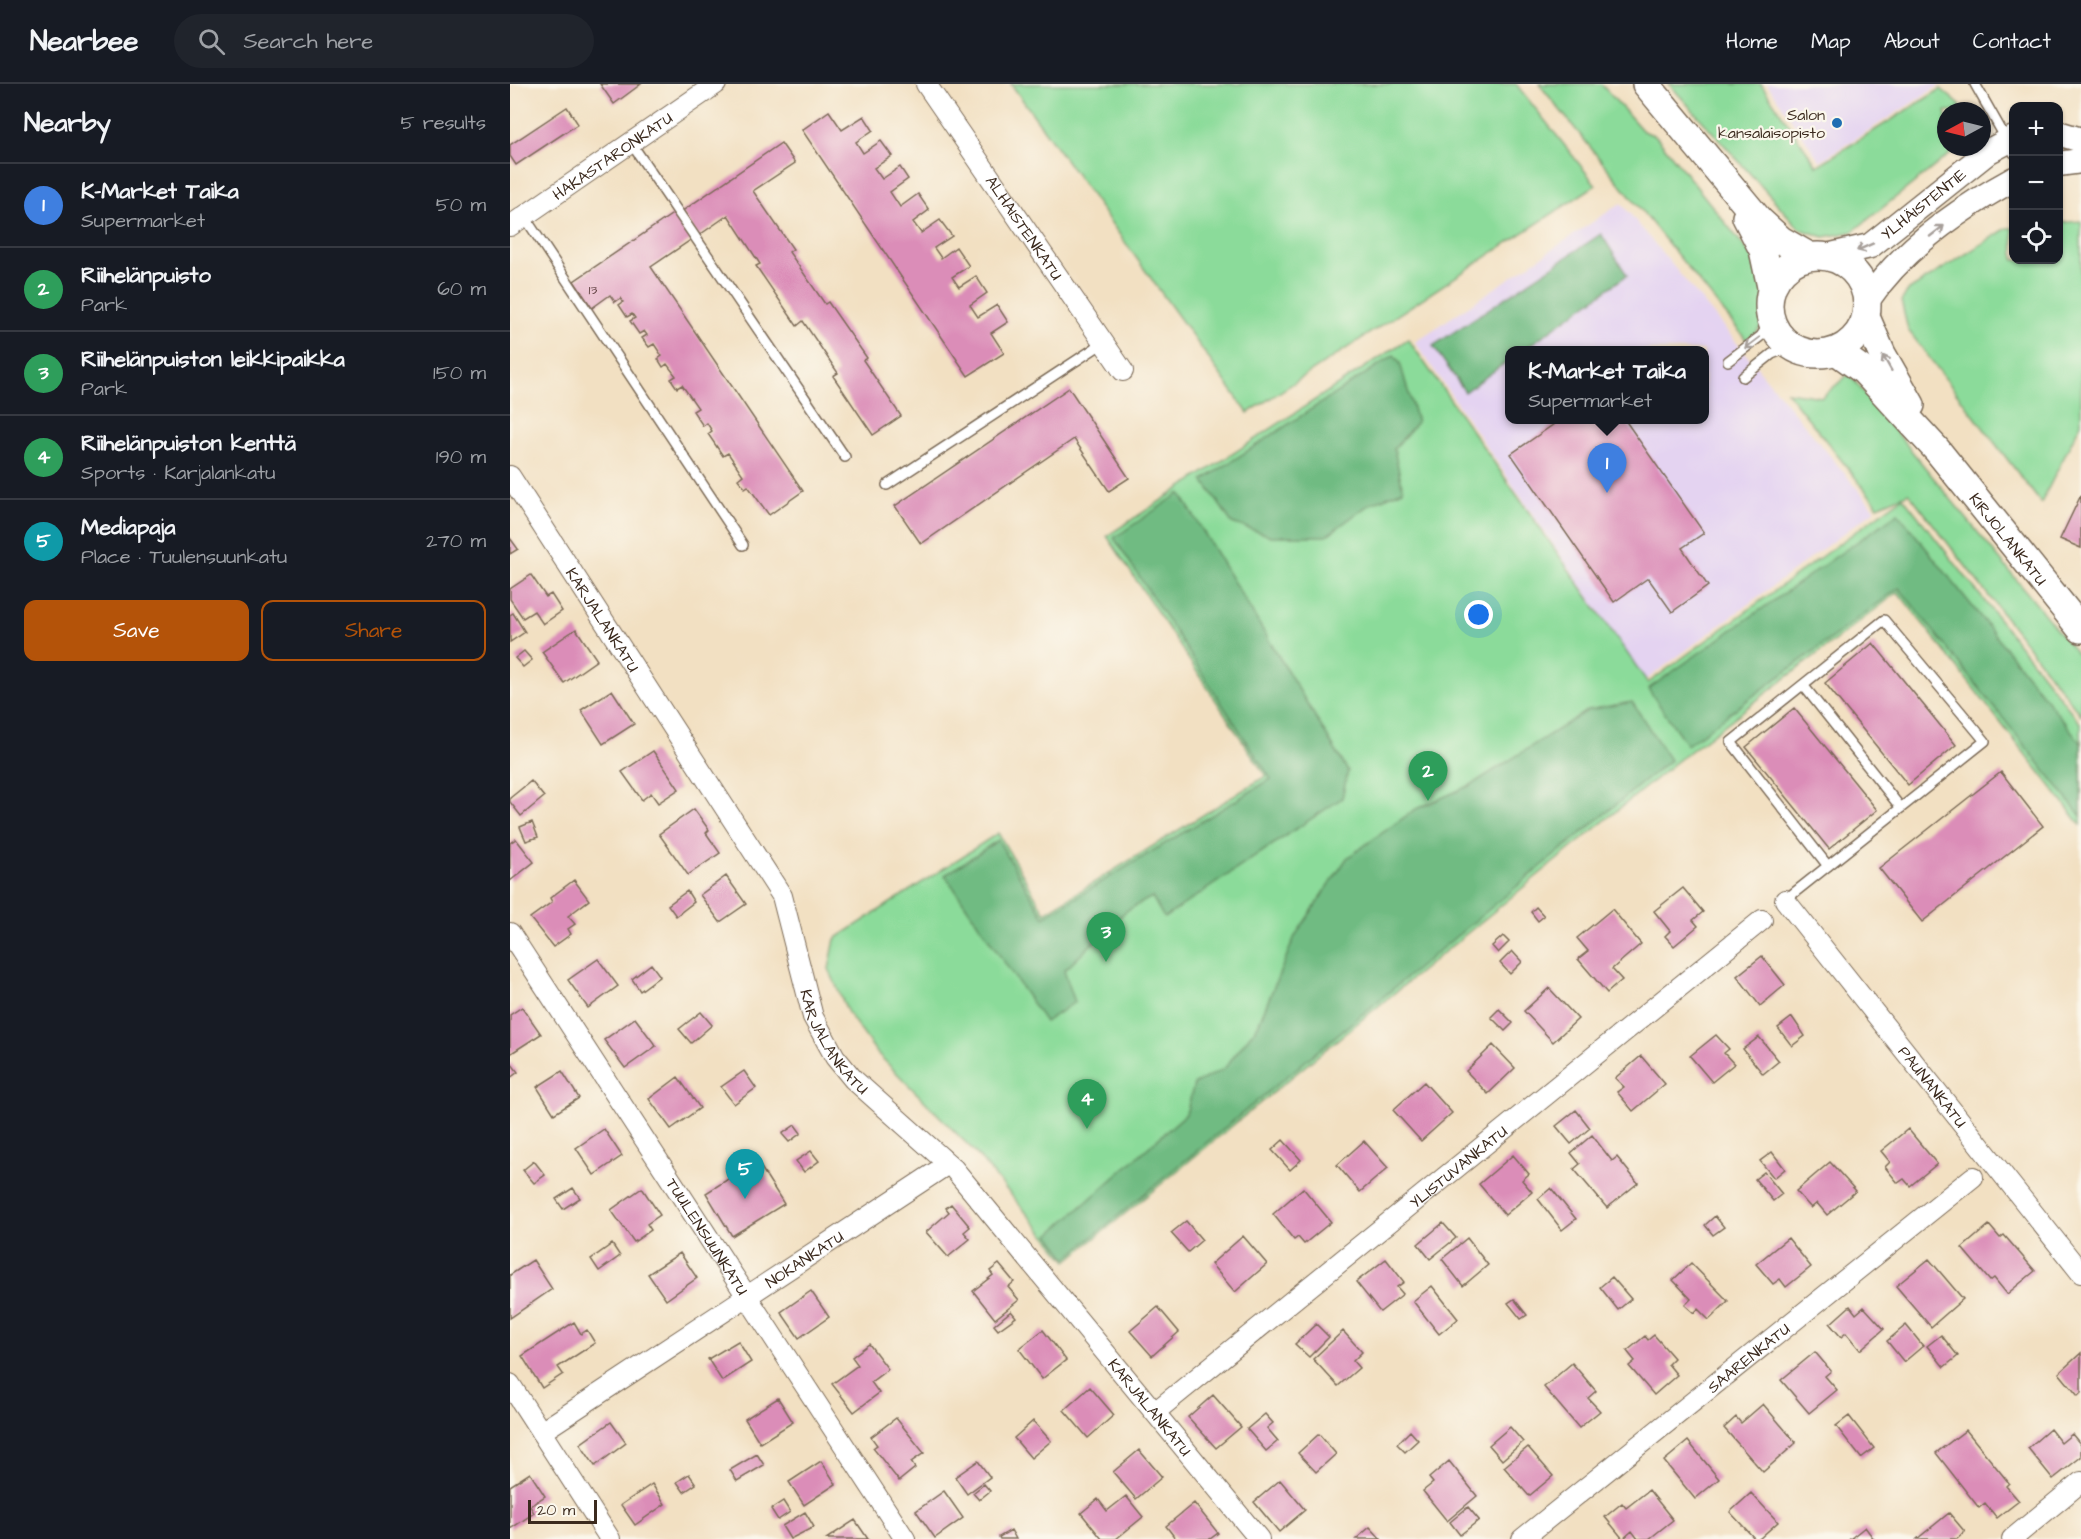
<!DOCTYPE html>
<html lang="en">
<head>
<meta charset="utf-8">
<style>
  :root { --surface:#171b24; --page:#20242c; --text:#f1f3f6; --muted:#9ea1a6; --line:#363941; --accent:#b45309 }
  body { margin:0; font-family:"Architects Daughter",sans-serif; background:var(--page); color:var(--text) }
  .controls { position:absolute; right:18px; top:18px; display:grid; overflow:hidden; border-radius:12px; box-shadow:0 2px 4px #0004 }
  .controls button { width:54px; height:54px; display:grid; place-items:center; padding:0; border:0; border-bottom:2px solid var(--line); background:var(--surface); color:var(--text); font:30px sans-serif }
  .compass { position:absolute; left:1427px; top:18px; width:54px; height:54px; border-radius:50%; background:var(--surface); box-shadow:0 2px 4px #0004; rotate:263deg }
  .scale { position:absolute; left:18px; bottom:15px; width:69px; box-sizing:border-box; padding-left:6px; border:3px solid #3b2a1e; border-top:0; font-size:16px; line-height:21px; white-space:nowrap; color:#3b2a1e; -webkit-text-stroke:4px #fbf7ec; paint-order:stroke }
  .you { position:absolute; left:969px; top:531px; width:21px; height:21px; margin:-15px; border:4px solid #fff; border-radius:50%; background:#1a73e8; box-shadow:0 0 0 9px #1a73e833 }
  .badge { display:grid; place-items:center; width:39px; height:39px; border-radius:50%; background:var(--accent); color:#fff; font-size:20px; font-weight:700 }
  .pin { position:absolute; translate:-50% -50px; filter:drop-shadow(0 2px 3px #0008) }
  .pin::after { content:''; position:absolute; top:32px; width:21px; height:18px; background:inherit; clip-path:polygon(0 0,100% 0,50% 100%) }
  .popup { position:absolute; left:995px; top:262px; width:204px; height:78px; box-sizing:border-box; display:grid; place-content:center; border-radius:12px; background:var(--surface); filter:drop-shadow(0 2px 4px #0005); font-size:20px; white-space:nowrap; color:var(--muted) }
  .popup b { font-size:22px; color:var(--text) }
  .popup::after { content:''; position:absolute; left:50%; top:100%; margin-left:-12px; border:12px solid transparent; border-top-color:var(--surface) }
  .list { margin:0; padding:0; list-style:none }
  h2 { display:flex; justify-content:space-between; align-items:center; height:78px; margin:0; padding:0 24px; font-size:26px }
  h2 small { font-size:20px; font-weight:400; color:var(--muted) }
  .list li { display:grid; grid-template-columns:39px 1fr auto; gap:18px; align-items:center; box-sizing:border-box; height:84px; padding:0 24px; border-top:2px solid var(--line) }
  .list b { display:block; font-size:22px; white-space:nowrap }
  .list p { margin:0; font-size:20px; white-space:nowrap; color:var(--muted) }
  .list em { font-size:20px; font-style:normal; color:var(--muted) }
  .actions { display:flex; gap:12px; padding:18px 24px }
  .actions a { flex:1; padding:14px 0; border:2px solid var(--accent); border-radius:12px; text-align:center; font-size:21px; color:var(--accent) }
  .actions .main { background:var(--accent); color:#fff }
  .icon { flex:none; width:33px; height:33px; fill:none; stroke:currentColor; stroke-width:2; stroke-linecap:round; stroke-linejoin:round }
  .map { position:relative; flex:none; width:1571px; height:1455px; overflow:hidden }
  header { display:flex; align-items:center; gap:36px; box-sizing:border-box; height:84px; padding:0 30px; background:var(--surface); border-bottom:2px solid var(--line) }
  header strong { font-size:28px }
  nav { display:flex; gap:33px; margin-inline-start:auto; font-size:21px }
  .search { width:420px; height:54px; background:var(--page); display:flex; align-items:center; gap:15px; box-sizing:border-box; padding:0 21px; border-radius:33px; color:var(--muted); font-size:22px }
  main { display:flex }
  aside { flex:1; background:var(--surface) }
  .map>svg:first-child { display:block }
</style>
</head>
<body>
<header>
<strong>Nearbee</strong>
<div class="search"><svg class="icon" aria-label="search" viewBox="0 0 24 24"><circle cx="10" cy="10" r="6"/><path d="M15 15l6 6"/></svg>Search here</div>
<nav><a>Home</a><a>Map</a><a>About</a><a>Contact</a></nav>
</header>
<main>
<aside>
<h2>Nearby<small>5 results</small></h2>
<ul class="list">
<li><span class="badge" style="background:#3f7fe0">1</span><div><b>K-Market Taika</b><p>Supermarket</p></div><em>50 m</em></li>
<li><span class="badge" style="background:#2e9e5b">2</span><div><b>Riihelänpuisto</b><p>Park</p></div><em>60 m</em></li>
<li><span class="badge" style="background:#2e9e5b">3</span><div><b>Riihelänpuiston leikkipaikka</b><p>Park</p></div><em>150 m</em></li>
<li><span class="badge" style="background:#2e9e5b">4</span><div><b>Riihelänpuiston kenttä</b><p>Sports · Karjalankatu</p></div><em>190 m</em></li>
<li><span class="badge" style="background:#0f9aa8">5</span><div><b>Mediapaja</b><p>Place · Tuulensuunkatu</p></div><em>270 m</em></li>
</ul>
<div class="actions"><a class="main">Save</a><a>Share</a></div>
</aside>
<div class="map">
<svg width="1571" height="1455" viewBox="0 0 1571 1455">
  <rect width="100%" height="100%" fill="#fbf7ec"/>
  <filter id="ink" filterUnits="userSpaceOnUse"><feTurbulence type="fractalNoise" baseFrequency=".0167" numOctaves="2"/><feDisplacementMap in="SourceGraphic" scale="12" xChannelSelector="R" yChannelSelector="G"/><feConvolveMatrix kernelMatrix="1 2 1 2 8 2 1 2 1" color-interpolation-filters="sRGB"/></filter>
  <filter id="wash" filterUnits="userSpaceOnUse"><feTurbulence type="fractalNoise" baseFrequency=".008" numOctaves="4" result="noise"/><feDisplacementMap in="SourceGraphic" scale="24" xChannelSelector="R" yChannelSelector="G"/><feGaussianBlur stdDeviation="1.35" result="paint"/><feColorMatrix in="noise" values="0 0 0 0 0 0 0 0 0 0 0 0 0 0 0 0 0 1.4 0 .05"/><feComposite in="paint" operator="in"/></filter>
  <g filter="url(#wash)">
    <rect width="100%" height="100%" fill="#f2e0c2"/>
    <path fill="#e4d3f1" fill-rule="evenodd" d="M1257 0H1432L1310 77Z
      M1111 119 1365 426 1136 596 905 258ZM1000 266H1194V336H1000Z"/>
    <path fill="#8bdb9a" stroke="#63825c" stroke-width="1.5" d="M501 0H1006L1086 101 738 329Z
      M1029 0H1091L1133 47 1146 52 1257 191V236L1238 258Z
      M1159 0H1251L1307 82 1431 5 1450 21 1452 27H1436V63H1449L1342 148 1314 153 1290 145Z
      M1571 137V339L1531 419 1398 246 1391 217 1399 206 1497 144H1503L1504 176H1548L1549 139Z
      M898 255 1138 599 1393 413 1571 640V741L1388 508 1165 679 557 1177 463 1066 367 969 338 929 319 885 325 855 488 749 535 829 756 692 597 452Z
      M1339 290 1571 575V631L1399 409 1368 422 1277 308 1312 313Z"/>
    <path fill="#70bb82" stroke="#567250" stroke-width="1.5" d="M1091 150 1117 191 1013 266H1000L999 276 955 308 923 262Z
      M884 271 890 279 907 338 884 365 893 406 860 420 816 452H761L722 439 693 396Z
      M670 409 838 687 832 714 654 834 642 813 616 827 554 887 565 918 535 938 435 791 488 756 534 833 761 695 604 454Z
      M1388 429 1571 659V732L1389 504 1177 661 1138 605Z
      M1122 618 1160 676 557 1174 539 1151 676 1030 684 1000 714 985 748 941 785 852 837 774 906 725 961 701 1078 626Z"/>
    <g id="blocks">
      <path fill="#db8db8" d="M90 0H131L104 20Z
        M57 23 68 40 6 81 0 72V61Z
        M319 27 332 46 354 32 363 46 346 58 353 69 371 57 382 72 364 84 372 95 390 83 398 95 380 108 390 123 408 110 419 126 403 138 411 149 430 136 442 152 424 164 431 174 446 163 459 182 442 193 449 203 466 192 477 209 460 221 468 233 487 221 498 238 481 249 494 269 458 292 292 46Z
        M271 59 285 79 243 107 283 165 279 168 315 220 318 218 357 274 353 276 391 332 363 351 323 292 328 289 293 237 287 242 246 182 250 180 218 131 188 152 171 128Z
        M164 129 182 155 141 183 293 407 259 431 238 402 235 404 228 395 233 391 218 369 213 372 198 350 202 347 197 339 193 342 183 327 188 324 172 301 167 304 161 295 166 292 157 280 153 283 148 275 152 272 144 260 139 263 132 254 137 251 134 247 129 250 120 237 125 234 122 230 117 233 109 221 113 218 111 214 105 218 100 211 82 224 64 197Z
        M559 304 619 394 599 407 564 355 411 460 385 422Z
        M1050 336H1115L1194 449 1172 464 1198 502 1162 528 1138 494 1104 518 1001 370Z
        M1571 411V464L1550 455Z
        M0 454 8 465 0 470Z
        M21 491 36 513 41 510 52 527 33 540 24 527 13 534 0 515V505Z
        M3 529 15 548 0 558V531Z
        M66 545 87 576 54 599 32 568Z
        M1363 559 1446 661 1398 701 1315 599Z
        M14 567 22 576 13 583 5 574Z
        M102 606 124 640 93 660 71 626Z
        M1284 624 1367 726 1319 765 1236 663Z
        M143 667 169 705 148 719 141 709 132 716 112 688Z
        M1491 688 1533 742 1412 838 1369 784Z
        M21 697 34 713 11 732 0 718V714Z
        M184 725 199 746 196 749 210 769 178 791 149 750Z
        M22 738 28 753 16 757 10 743Z
        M6 755 24 778 0 797V759Z
        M216 792 236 820 210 838 190 811Z
        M64 796 79 816 58 832 65 840 58 845 61 850 43 863 20 834 42 818 40 814Z
        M1173 804 1193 828 1183 836 1188 842 1164 862 1155 852 1160 847 1144 827Z
        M177 807 184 818 166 832 158 821Z
        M1026 823 1034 832 1028 837 1021 828Z
        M1102 825 1131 860 1102 885 1112 896 1097 909 1068 875 1078 867 1067 854Z
        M993 852 999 858 988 869 982 862Z
        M1002 867 1012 878 1000 890 990 879Z
        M1252 872 1275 901 1250 922 1227 892Z
        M88 875 108 902 78 924 58 896Z
        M141 880 150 892 130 907 122 895Z
        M1039 904 1068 935 1043 958 1014 927Z
        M12 923 31 950 0 970V931Z
        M989 925 1003 939 995 947 981 933Z
        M191 928 202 941 181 959 169 945Z
        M1282 933 1295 952 1282 962 1268 944Z
        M125 934 146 962 115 984 94 956Z
        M1206 951 1219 965 1214 969 1224 980 1202 998 1180 972Z
        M1249 953 1269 977 1253 990 1233 965Z
        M983 961 1005 984 978 1010 956 987Z
        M1131 972 1155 1000 1123 1027 1107 1008 1114 1003 1105 994Z
        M1 979 8 988 0 994V980Z
        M52 987 69 1014 44 1030 27 1003Z
        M234 987 246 1004 224 1020 211 1003Z
        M168 993 190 1024 161 1045 139 1015Z
        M914 998 942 1029 911 1057 883 1026Z
        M1066 1026 1080 1044 1061 1060 1046 1042Z
        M285 1041 291 1049 279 1058 272 1050Z
        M94 1045 112 1072 84 1091 66 1064Z
        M1398 1045 1427 1080 1400 1102 1394 1095 1388 1099 1375 1083 1380 1078 1371 1067Z
        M1082 1051 1102 1077 1107 1073 1128 1099 1097 1124 1064 1085 1070 1080 1061 1069Z
        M773 1056 791 1076 780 1086 762 1066Z
        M854 1057 878 1084 850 1108 827 1081Z
        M301 1067 309 1077 294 1088 286 1077Z
        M1262 1068 1275 1085 1264 1094 1250 1077Z
        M1003 1071 1019 1090 1012 1096 1022 1108 995 1131 969 1100Z
        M24 1077 35 1091 24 1099 13 1086Z
        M247 1077 274 1120 222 1152 196 1109Z
        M1320 1078 1346 1107 1317 1131 1307 1119 1301 1124 1286 1107Z
        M1254 1088 1272 1110 1263 1117 1245 1095Z
        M63 1104 70 1114 53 1125 46 1115Z
        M132 1104 150 1131 137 1140 141 1146 124 1158 101 1126Z
        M793 1104 821 1138 794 1160 788 1153 784 1156 763 1130Z
        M1041 1104 1066 1135 1052 1146 1028 1115Z
        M441 1120 460 1143 454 1148 460 1155 438 1173 416 1148 439 1128 436 1124Z
        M1205 1132 1214 1143 1203 1151 1195 1141Z
        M676 1137 692 1156 678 1168 661 1149Z
        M933 1139 946 1154 920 1175 908 1160Z
        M1479 1141 1490 1154 1494 1151 1525 1187 1497 1210 1484 1194 1480 1197 1452 1164Z
        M733 1152 757 1180 725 1208 701 1180Z
        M957 1154 978 1181 953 1202 932 1175Z
        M1278 1154 1301 1183 1276 1203 1270 1195 1263 1200 1246 1180Z
        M102 1160 110 1172 89 1187 81 1175Z
        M170 1169 187 1194 156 1216 138 1190Z
        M876 1175 894 1198 887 1203 893 1210 870 1228 846 1198Z
        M1419 1175 1453 1215 1421 1243 1386 1202Z
        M23 1176 42 1205 0 1234V1191Z
        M1181 1179 1218 1217 1199 1236 1188 1225 1184 1229 1175 1221 1181 1215 1163 1196Z
        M489 1180 504 1198 498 1203 509 1216 485 1235 463 1207 483 1191 480 1187Z
        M1102 1193 1121 1215 1108 1226 1090 1203Z
        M922 1202 948 1235 929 1250 903 1217Z
        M301 1207 319 1233 289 1254 271 1228Z
        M1004 1215 1017 1231 1011 1235 998 1219Z
        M1340 1222 1346 1230 1354 1223 1374 1245 1350 1266 1336 1249 1331 1253 1320 1240Z
        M648 1223 669 1248 642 1272 620 1247Z
        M501 1227 506 1233 488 1246 484 1241Z
        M64 1238 71 1250 77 1246 85 1259 48 1283 53 1290 32 1304 12 1272Z
        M806 1240 819 1253 799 1273 785 1260Z
        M1396 1241 1413 1262 1394 1278 1377 1257Z
        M533 1246 556 1276 532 1295 509 1265Z
        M833 1247 852 1268 843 1277 849 1284 828 1302 803 1275Z
        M1144 1251 1164 1274 1158 1280 1167 1291 1144 1311 1119 1282 1125 1277 1117 1267 1135 1252 1138 1256Z
        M1431 1251 1448 1272 1434 1283 1417 1262Z
        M228 1257 241 1278 212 1297 198 1275Z
        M359 1260 378 1285 361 1298 369 1309 344 1328 322 1300 348 1281 342 1273Z
        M1305 1268 1321 1287 1315 1292 1327 1306 1299 1329 1271 1296Z
        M1571 1269V1309L1568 1312 1549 1289Z
        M1062 1279 1086 1307 1078 1314 1090 1327 1069 1344 1034 1303Z
        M580 1303 604 1331 578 1354 554 1326Z
        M703 1311 731 1343 706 1364 678 1333Z
        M268 1314 283 1338 250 1359 235 1335Z
        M1253 1320 1286 1359 1253 1388 1214 1344 1226 1333 1231 1339Z
        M755 1330 763 1339 757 1344 768 1357 756 1367 737 1345Z
        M1339 1332 1364 1364 1351 1374 1326 1342Z
        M386 1334 414 1369 401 1378 405 1384 389 1397 363 1364 367 1361 361 1353Z
        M523 1337 541 1357 521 1374 504 1354Z
        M101 1338 116 1359 85 1382 70 1360Z
        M1000 1343 1013 1358 992 1376 979 1361Z
        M1540 1345 1551 1359 1562 1350 1571 1361V1373L1543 1395 1518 1364Z
        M1456 1346 1499 1399 1496 1402 1509 1417 1487 1434 1475 1419 1469 1424 1426 1369Z
        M900 1347 908 1356 895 1368 887 1360Z
        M809 1350 826 1370 806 1388 788 1369Z
        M1178 1357 1209 1395 1185 1415 1154 1377Z
        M1018 1363 1043 1392 1019 1412 994 1383Z
        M629 1366 652 1393 626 1415 603 1388Z
        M247 1370 254 1381 227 1397 220 1386Z
        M311 1377 326 1400 294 1421 279 1398Z
        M468 1377 480 1393 457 1410 445 1393Z
        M939 1377 967 1412 937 1437 913 1407 923 1399 919 1394Z
        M20 1389 35 1412 20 1422 24 1429 0 1445V1402Z
        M179 1390 186 1400 174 1408 167 1398Z
        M770 1396 795 1426 769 1448 744 1418Z
        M142 1400 155 1420 125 1441 111 1421Z
        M474 1400 480 1407 469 1416 463 1409Z
        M1139 1406 1163 1436 1139 1455H1128L1122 1447 1113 1455 1095 1433 1112 1419 1116 1424Z
        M434 1407 453 1434 425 1454 406 1427Z
        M1241 1409 1268 1438 1249 1455H1245L1220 1428Z
        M616 1412 633 1433 606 1455H592L571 1429 588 1415 597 1427Z
        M273 1417 280 1428 268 1436 261 1425Z
        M684 1419 708 1449 700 1455H666L656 1442Z
        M958 1423 969 1436 950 1451 940 1438Z
        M295 1428 304 1443 280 1455 272 1442Z
        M1439 1429 1455 1448 1447 1455H1407Z
        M345 1436 358 1455H316Z
        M860 1443 871 1455H846Z
        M1355 1443 1364 1455H1340Z
        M501 1446 506 1455H490L489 1453Z"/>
    </g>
  </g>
  <g filter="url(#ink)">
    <use href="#blocks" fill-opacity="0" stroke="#7b6a57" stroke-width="1.5"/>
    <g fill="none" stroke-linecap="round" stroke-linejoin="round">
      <defs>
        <path id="service" d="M1465 0 1504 69
          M121 59 335 373
          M14 132 233 461
          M1218 277 1251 252 1261 237
          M1233 293 1262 270 1280 263
          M377 401 593 259
          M1293 601 1391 724
          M1275 816 1475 657 1374 536 1221 658 1318 782"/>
        <g id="minor">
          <path id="s1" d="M416 0 613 287"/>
          <path id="s2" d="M0 142 206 0"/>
          <path id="s3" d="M0 392 272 812 303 933 325 973 343 995 444 1085 749 1455"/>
          <path id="s4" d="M1275 816 1571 1189"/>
          <path id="s5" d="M0 849 395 1455"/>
          <path d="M0 1300 100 1455"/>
          <path id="s6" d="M645 1328 1252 836"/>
          <path id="s7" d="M31 1348 438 1080"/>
          <path id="s8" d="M1012 1455 1463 1093"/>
          <path d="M1502 1455 1571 1398"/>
        </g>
        <g id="tertiary">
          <path d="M1548 49 1571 56"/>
          <path d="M1548 80 1571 77"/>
          <path id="s9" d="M1317 172 1360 162 1479 67 1504 54"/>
          <path d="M1357 217C1392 165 1449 125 1504 95"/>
        </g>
        <g id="secondary">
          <path d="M1136 0 1249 136 1271 156 1299 172"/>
          <path d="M1236 133 1253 166 1261 203"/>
          <circle cx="1308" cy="221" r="49"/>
          <path d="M1356 233 1372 270 1401 321"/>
          <path id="s10" d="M1326 267 1354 287 1427 366 1571 545"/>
        </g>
      </defs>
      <use href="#service" stroke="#7b6a57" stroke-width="12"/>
      <use href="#minor" stroke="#7b6a57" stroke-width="22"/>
      <use href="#tertiary" stroke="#7b6a57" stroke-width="27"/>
      <use href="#secondary" stroke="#7b6a57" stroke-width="30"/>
      <use href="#service" stroke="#fff" stroke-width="9"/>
      <use href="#minor" stroke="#fff" stroke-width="20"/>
      <use href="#tertiary" stroke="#fff" stroke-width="24"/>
      <use href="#secondary" stroke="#fff" stroke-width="27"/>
    </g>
    <defs><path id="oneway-shaft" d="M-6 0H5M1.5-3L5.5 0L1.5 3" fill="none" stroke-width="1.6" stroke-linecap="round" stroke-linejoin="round" transform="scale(1.5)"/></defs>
    <g stroke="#a79f9a">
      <use href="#oneway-shaft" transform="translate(1427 147) rotate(-38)"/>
      <use href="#oneway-shaft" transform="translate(1355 163) rotate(156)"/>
      <use href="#oneway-shaft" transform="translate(1242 259) rotate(143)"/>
      <use href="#oneway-shaft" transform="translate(1377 279) rotate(-120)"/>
    </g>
  </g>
  <circle fill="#1f6fb2" stroke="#fbf7ec" stroke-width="2" cx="1327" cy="39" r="6"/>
  <g text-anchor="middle" stroke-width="4.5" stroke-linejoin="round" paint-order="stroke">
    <g font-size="14" fill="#634344">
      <text x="83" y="210">13</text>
    </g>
    <g font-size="16" fill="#3b2a1e" stroke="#fbf7ec" text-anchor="end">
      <text x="1315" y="36">Salon<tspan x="1315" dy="18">kansalaisopisto</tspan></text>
    </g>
    <g font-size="16" fill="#3b2a1e" stroke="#fbf7ec">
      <text dy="6" stroke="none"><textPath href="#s2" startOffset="124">HAKASTARONKATU</textPath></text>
      <text dy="6" stroke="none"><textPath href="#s9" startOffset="112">YLHÄISTENTIE</textPath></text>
      <text dy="6" stroke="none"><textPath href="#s1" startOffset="174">ALHAISTENKATU</textPath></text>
      <text dy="6" stroke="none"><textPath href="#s10" startOffset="256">KIRJOLANKATU</textPath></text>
      <text dy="6" stroke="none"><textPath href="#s3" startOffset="171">KARJALANKATU</textPath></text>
      <text dy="6" stroke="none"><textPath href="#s3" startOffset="657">KARJALANKATU</textPath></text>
      <text dy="6" stroke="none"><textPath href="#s4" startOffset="238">PAUNANKATU</textPath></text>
      <text dy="6" stroke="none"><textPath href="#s6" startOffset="390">YLISTUVANKATU</textPath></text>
      <text dy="6" stroke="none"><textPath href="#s5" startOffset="362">TUULENSUUNKATU</textPath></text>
      <text dy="6" stroke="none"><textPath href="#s7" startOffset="315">NOKANKATU</textPath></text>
      <text dy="6" stroke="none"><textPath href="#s8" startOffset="290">SAARENKATU</textPath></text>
      <text dy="6" stroke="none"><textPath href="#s3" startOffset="1143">KARJALANKATU</textPath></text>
    </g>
  </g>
</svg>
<div class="controls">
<button>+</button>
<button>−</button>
<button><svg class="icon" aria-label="locate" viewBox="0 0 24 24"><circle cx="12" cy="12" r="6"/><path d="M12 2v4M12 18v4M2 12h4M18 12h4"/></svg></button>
</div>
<svg class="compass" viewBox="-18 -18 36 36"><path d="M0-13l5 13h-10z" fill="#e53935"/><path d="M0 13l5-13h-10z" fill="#9ea1a6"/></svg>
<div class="scale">20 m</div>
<div class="you"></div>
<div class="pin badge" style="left:1097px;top:409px;background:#3f7fe0">1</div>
<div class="popup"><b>K-Market Taika</b>Supermarket</div>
<div class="pin badge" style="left:918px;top:717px;background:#2e9e5b">2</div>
<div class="pin badge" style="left:596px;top:878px;background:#2e9e5b">3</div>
<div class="pin badge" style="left:577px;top:1045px;background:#2e9e5b">4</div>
<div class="pin badge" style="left:235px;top:1115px;background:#0f9aa8">5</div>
</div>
</main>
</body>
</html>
